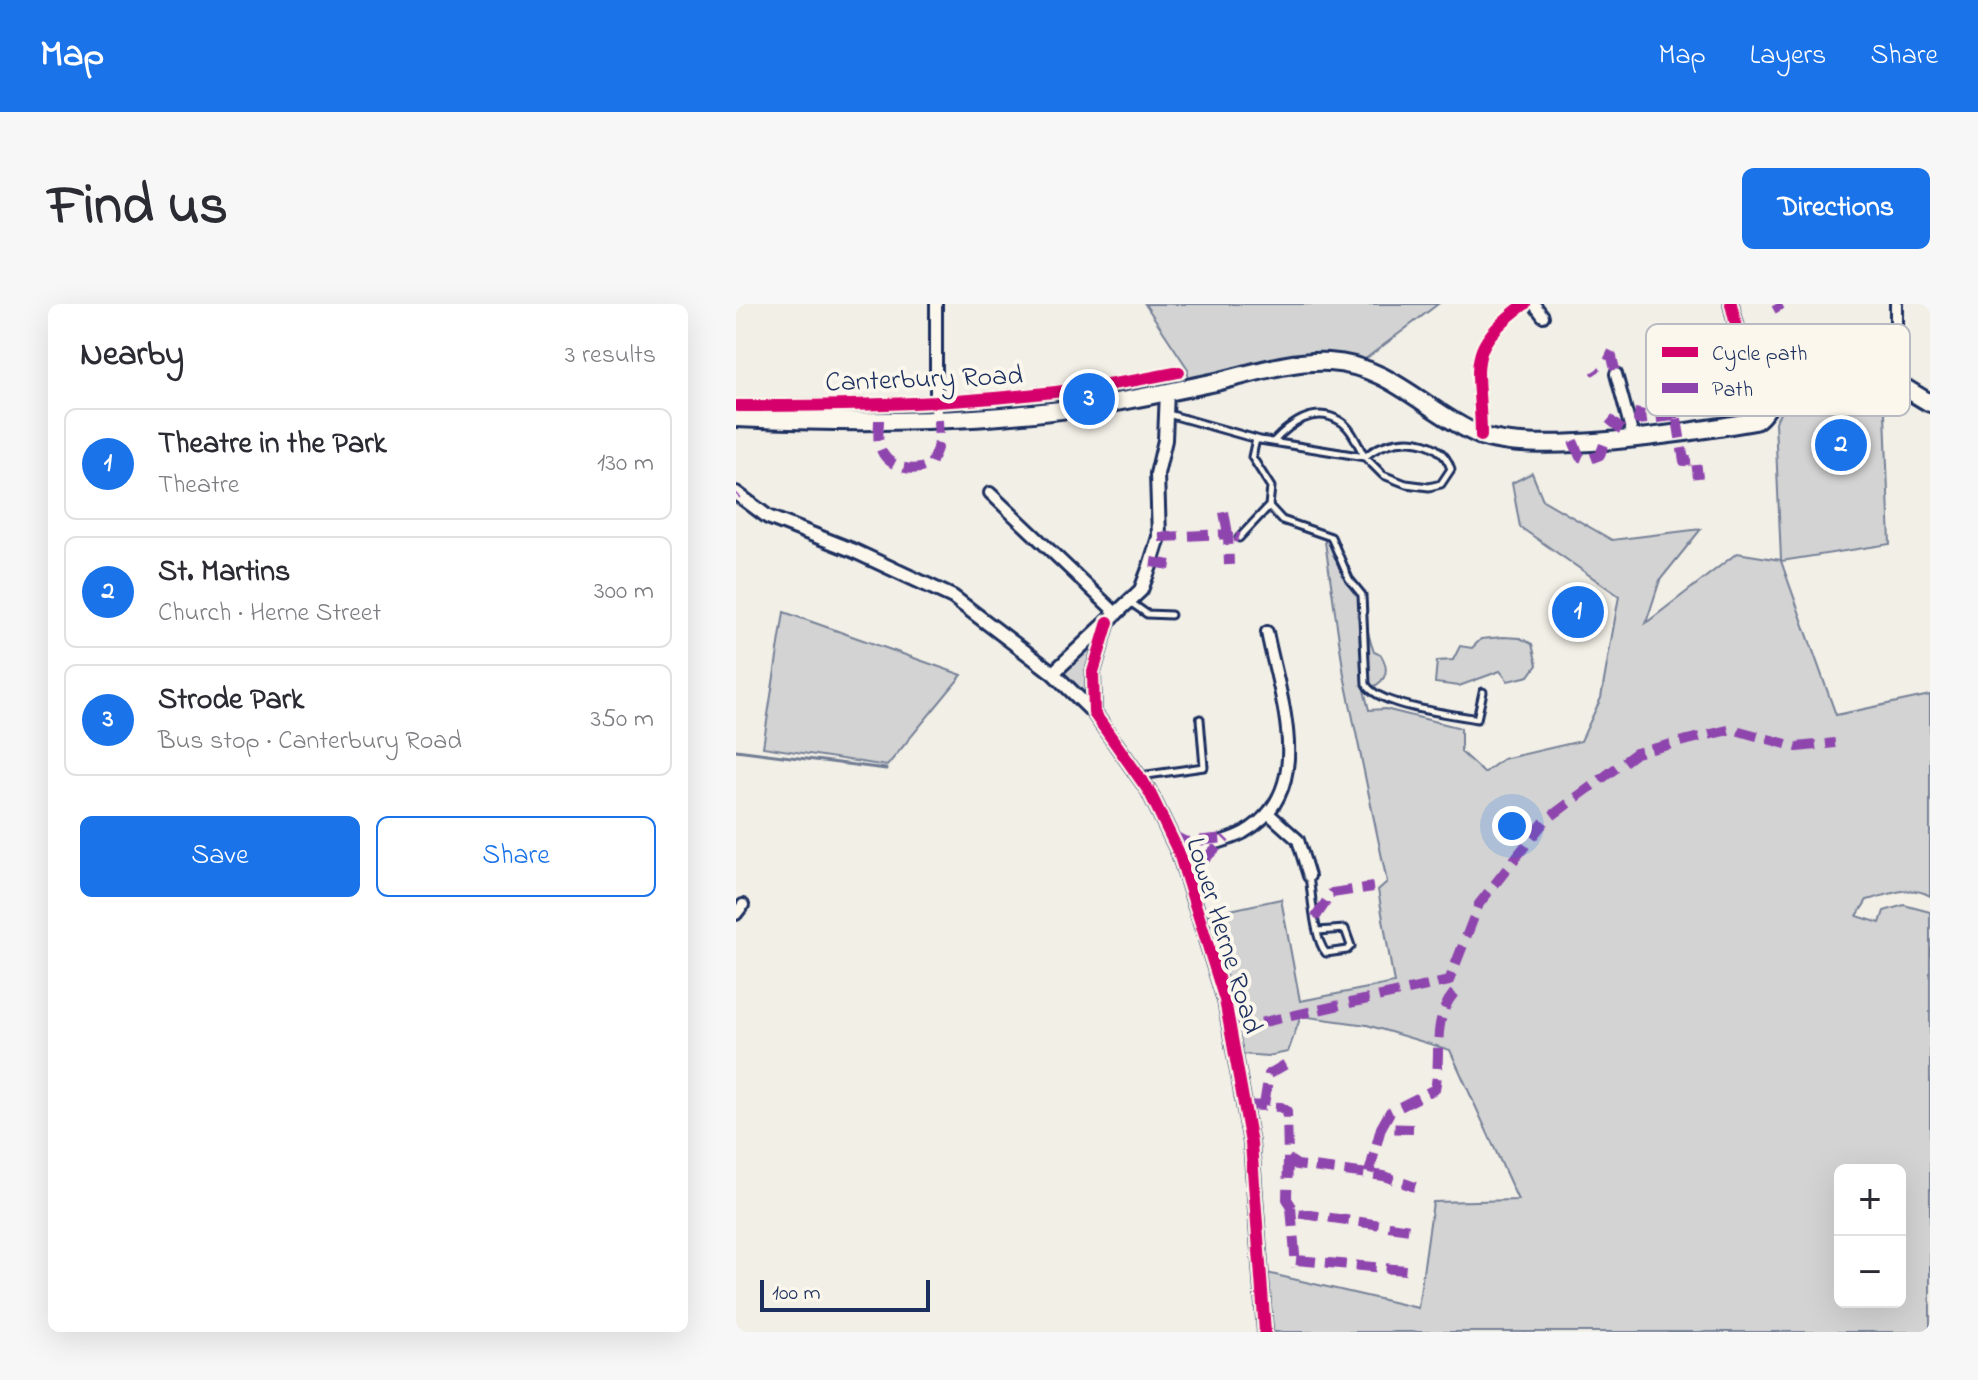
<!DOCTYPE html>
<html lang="en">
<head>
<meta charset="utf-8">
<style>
  :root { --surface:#fff; --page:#f7f7f7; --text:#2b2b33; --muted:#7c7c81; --line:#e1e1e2; --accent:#1a73e8 }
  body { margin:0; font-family:"Indie Flower",sans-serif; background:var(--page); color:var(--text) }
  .controls { position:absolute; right:24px; bottom:24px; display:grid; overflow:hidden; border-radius:12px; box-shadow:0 8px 32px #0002 }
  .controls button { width:72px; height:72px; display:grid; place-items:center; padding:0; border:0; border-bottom:2px solid var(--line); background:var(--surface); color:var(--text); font:40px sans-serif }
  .scale { position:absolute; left:24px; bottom:20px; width:170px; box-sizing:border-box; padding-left:8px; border:4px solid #1b2f5e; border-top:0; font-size:22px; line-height:28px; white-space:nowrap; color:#1b2f5e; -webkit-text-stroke:6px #fbf7ec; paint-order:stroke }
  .you { position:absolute; left:776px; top:522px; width:28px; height:28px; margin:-20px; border:6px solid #fff; border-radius:50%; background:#1a73e8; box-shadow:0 0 0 12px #1a73e833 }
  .badge { display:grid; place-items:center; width:52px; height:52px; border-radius:50%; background:var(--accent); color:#fff; font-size:26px; font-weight:700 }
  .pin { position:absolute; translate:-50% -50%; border:4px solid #fff; box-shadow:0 2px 8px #0006 }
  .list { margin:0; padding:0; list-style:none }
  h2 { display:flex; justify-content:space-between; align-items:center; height:104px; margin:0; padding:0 32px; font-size:34px }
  h2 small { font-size:26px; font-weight:400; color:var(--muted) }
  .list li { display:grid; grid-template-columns:52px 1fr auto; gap:24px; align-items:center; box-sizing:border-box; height:112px; margin:0 16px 16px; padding:0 16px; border:2px solid var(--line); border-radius:12px }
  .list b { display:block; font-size:30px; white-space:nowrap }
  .list p { margin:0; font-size:26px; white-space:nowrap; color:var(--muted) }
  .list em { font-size:26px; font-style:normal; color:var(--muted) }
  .actions { display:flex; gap:16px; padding:24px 32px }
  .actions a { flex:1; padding:18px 0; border:2px solid var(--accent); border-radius:12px; text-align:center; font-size:28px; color:var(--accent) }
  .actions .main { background:var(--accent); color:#fff }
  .map { position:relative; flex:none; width:1194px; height:1028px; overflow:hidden; border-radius:12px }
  header { display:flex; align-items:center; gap:48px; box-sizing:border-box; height:112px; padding:0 40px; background:var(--accent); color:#fff }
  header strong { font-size:38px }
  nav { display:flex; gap:44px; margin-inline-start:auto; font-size:28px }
  .intro { display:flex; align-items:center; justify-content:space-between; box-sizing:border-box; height:192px; padding:0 48px }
  h1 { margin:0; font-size:56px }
  .button { padding:20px 36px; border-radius:12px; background:var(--accent); color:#fff; font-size:28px; font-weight:700 }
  main { display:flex; gap:48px; padding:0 48px }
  aside { flex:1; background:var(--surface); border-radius:12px; box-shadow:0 8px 32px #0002 }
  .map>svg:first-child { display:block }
</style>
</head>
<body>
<header>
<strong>Map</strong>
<nav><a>Map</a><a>Layers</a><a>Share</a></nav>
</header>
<div class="intro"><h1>Find us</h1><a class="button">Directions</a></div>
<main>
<aside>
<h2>Nearby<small>3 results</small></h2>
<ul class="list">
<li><span class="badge">1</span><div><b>Theatre in the Park</b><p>Theatre</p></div><em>130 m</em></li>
<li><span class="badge">2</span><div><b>St. Martins</b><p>Church · Herne Street</p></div><em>300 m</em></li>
<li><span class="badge">3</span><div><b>Strode Park</b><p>Bus stop · Canterbury Road</p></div><em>350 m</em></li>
</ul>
<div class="actions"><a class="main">Save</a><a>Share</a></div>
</aside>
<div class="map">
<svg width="1194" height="1028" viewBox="0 0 1194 1028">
  <rect width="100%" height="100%" fill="#f2efe6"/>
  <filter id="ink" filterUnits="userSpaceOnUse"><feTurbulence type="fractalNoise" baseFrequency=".0125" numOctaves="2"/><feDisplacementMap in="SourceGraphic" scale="16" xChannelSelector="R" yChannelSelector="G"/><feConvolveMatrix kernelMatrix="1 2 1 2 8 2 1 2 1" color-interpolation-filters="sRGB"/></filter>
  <g filter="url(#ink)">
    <path fill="#d2d3d2" stroke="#768198" stroke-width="2" fill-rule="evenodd" d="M409 0H702L628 56 615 61 594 58 452 83V65Z
      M1107 79 1148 83 1154 240 1045 257 1100 411 1194 391V592C1174 580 1152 591 1131 596L1121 612 1144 619 1148 607 1168 601 1194 608V1028H537L531 969 682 1004 697 898 782 896 714 746 631 721 565 712 552 748 532 752 504 750 457 614 545 595 564 697 658 679 642 586 651 578 608 371 588 231 595 233 593 240 602 243 603 263C642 301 621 305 638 348L645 351C656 370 647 381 628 386L633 406 649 405 725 424V448L748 469 767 455 845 437 865 394 883 292 784 223 776 179 796 169 807 196 876 236 965 225 924 276 910 319 1001 249 1045 256 1039 118C1053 90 1078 85 1107 79ZM1104 866H1164V998H1104Z
      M48 308 226 371 151 462 27 443Z
      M372 318 358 368V409L317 369Z
      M767 333 784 334 796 340 801 361 793 372 772 377 764 367 723 382 699 379 701 357 717 356 724 342 736 344 745 335Z"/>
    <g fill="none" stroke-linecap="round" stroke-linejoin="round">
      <path stroke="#707b93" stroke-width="3" d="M0 446 150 465"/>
      <defs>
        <path id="service" d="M432 110 524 136 629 153 647 171 670 180 693 183 705 180 715 165C704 129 652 131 629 153 622 142 616 124 604 117 578 101 554 120 537 138
          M520 135 516 153 535 183 533 202 546 216 595 233 613 275 626 291 630 380C641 402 716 410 741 415L747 388
          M503 234 533 202
          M394 298 411 310 435 311
          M404 472 468 463 464 415
          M573 572C576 591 578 636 590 649L611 646 615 642 609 625 582 627"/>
        <path id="minor" d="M798 0 807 12
          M1137 69 1143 58 1160 48V0
          M880 70 897 133
          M1 102C152 102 294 99 443 68
          M200 106V0
          M745 132C745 62 725 46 789 0
          M254 189 381 310
          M533 510 562 536 573 572
          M443 549C463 543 488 539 507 529 582 487 544 396 531 328
          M0 610 7 601"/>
        <path id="tertiary" d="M995 0C1002 32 1014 71 1039 93
          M0 189 32 213 116 246 217 293 317 369 358 409
          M372 318 357 368 358 409 413 487 443 549 489 696 515 839 529 1028
          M317 369 405 286 414 262 423 233 421 170 429 136 431 87"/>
        <path id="primary" d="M0 114C126 120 255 119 380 98 413 92 447 85 480 78 518 69 554 56 593 58 654 61 690 108 743 131 797 153 958 128 1019 117 1030 110 1033 98 1043 90 1067 72 1110 62 1139 70 1159 76 1176 89 1194 99"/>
      </defs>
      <use href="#service" stroke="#1b2f5e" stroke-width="11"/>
      <use href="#minor" stroke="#1b2f5e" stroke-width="16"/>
      <use href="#tertiary" stroke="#1b2f5e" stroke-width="18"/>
      <use href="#primary" stroke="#1b2f5e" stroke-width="22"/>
      <use href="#service" stroke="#fbf7ec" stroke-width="5"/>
      <use href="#minor" stroke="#fbf7ec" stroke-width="10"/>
      <use href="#tertiary" stroke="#fbf7ec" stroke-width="12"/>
      <use href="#primary" stroke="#fbf7ec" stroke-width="16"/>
      <path stroke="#8e44ad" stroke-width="10" stroke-dasharray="20 10" stroke-linecap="butt" d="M1040 0 1044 7
        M870 50 876 53 880 70
        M859 66 861 69
        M936 85 948 157 960 156 962 174
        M904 105 902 116 938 112 941 123
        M873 115 886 126
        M143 116C143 125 141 135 144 143 150 164 178 170 195 160L203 139 202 116
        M837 137 844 153 851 156 864 151 870 135
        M0 191 1 190
        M488 208 492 230 503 234
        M423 233 492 230 493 261
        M415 258 442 262
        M436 531 450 538 490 534
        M456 585 469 555 490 534
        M579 614 596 589 637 583
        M496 725 713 677 743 600 809 517 900 449 996 425 1061 443 1099 439
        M509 801 545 803 551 807 552 855 561 861 648 872 679 883
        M528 801 533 770 550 760
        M645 824 654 808 699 785C706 751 695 716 718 689
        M552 855 551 895 560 909 674 925
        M633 869 645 824 677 825
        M555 903 560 963
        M560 956 670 966"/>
      <defs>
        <path id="cycleway" d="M995 0C1002 32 1014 71 1039 93
          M1 102C152 102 294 99 443 68
          M745 132C745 62 725 46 789 0
          M372 318 357 368 358 409 413 487 443 549 489 696 515 839 529 1028"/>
      </defs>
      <use href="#cycleway" stroke="#fbf7ec" stroke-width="17"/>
      <use href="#cycleway" stroke="#d6006c" stroke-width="12"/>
    </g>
  </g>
  <g text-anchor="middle" stroke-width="8" stroke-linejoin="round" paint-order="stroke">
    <g font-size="28" fill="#1b2f5e" stroke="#fbf7ec">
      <text transform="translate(188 73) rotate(-2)" y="10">Canterbury Road</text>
      <text transform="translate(490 631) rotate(73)" y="10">Lower Herne Road</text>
    </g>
  </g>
  <rect x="910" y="20" width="264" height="92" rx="12" fill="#fbf7ec" stroke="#b8bbc1" stroke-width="2"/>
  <rect x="926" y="43" width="36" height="10" fill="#d6006c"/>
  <rect x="926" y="79" width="36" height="10" fill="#8e44ad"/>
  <g font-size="22" fill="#1b2f5e">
    <text x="976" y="56">Cycle path</text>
    <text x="976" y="92">Path</text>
  </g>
</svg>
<div class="controls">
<button>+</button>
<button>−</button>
</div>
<div class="scale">100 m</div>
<div class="you"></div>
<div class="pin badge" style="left:842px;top:308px">1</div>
<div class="pin badge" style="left:1105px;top:141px">2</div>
<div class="pin badge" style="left:353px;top:95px">3</div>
</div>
</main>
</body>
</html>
